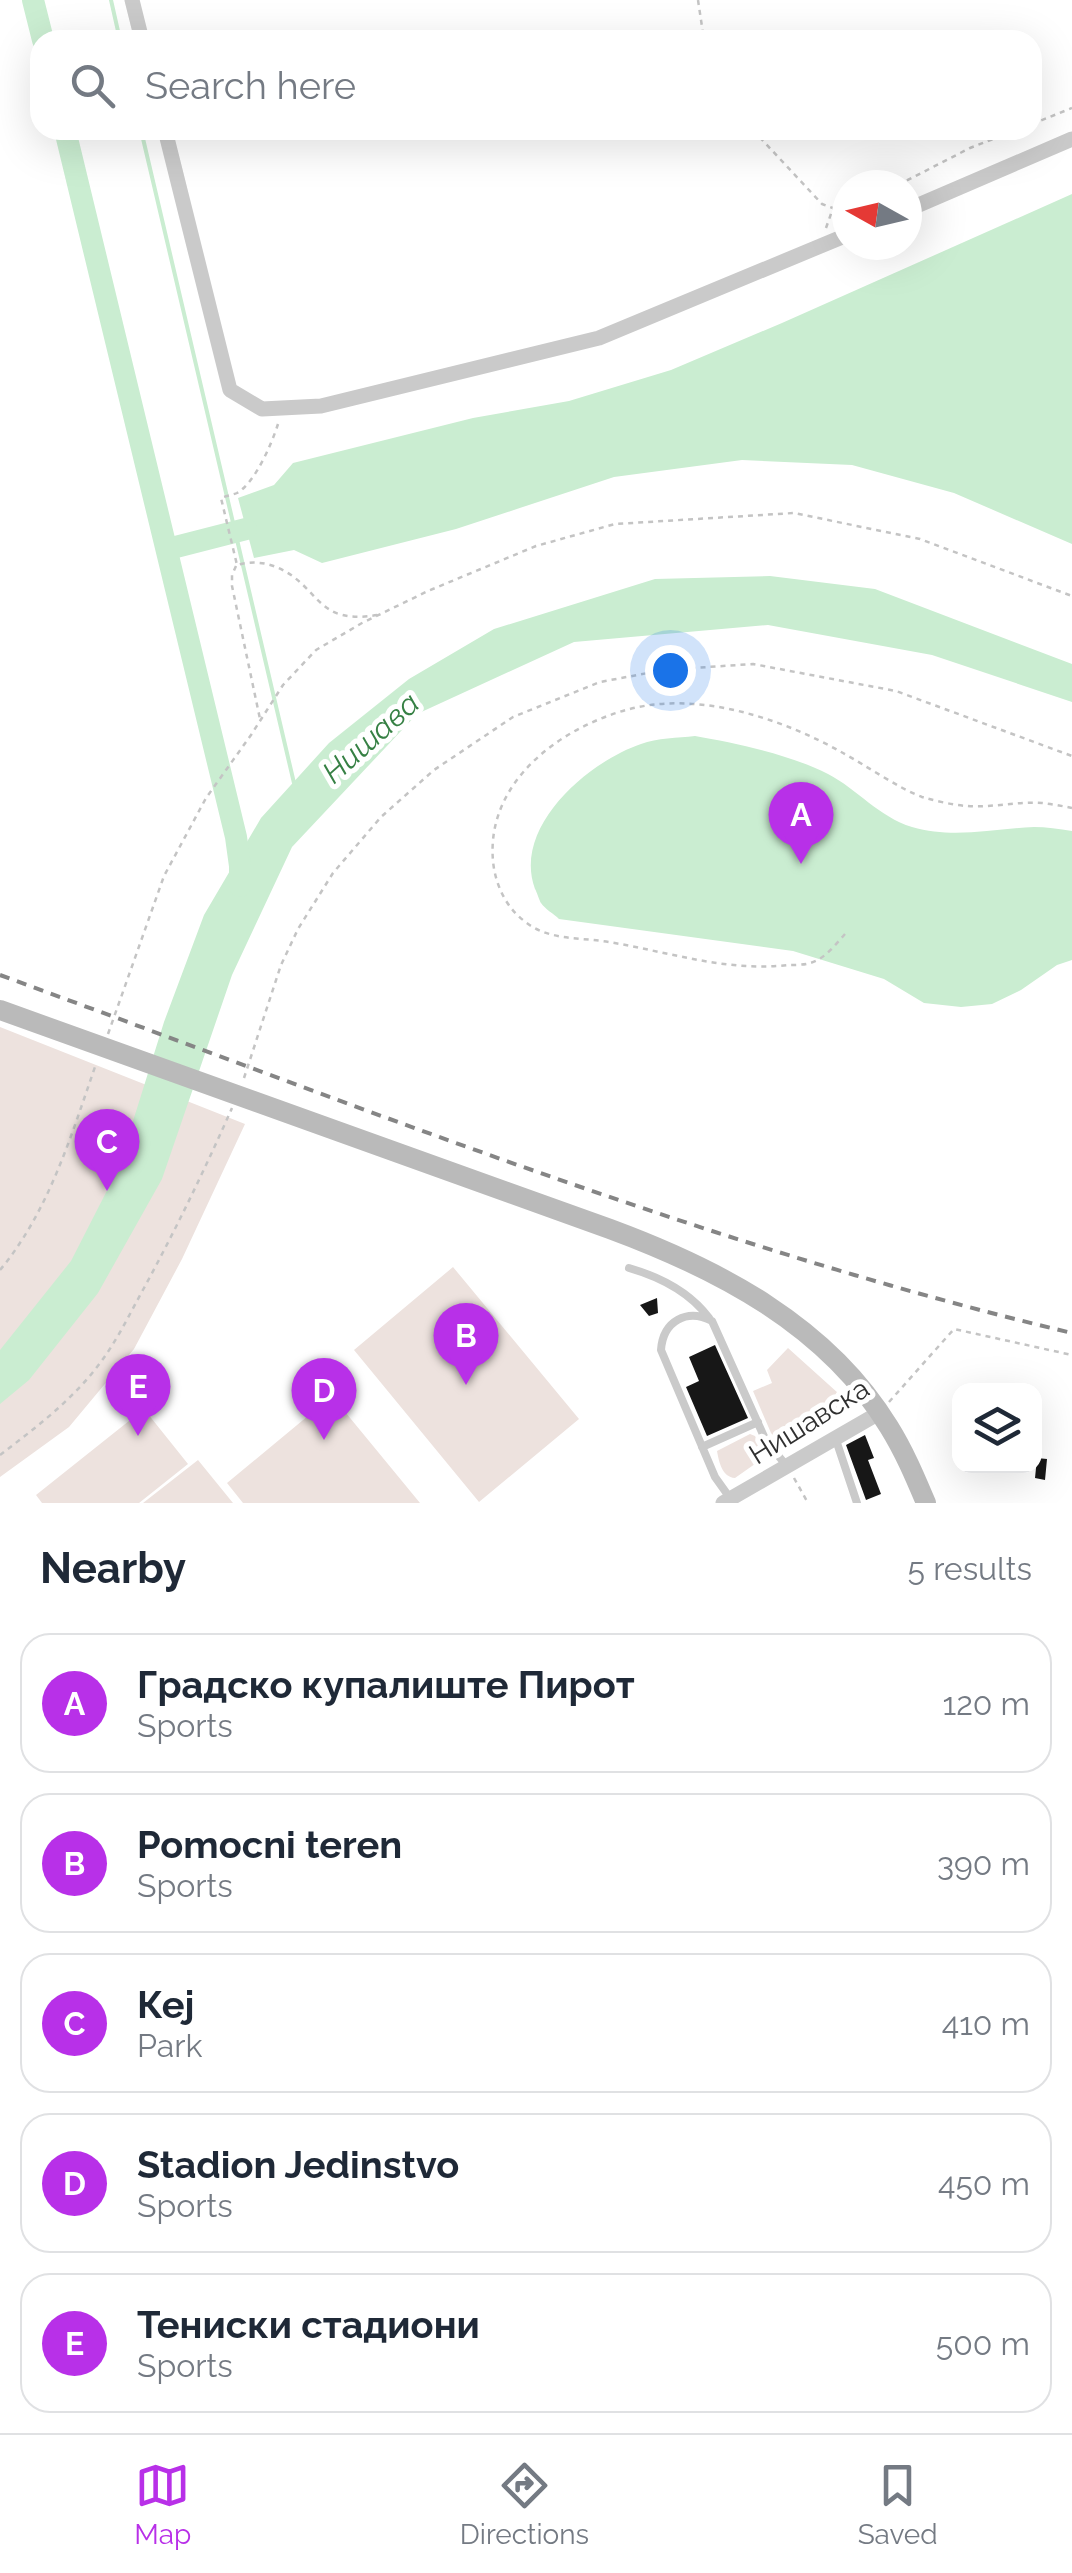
<!DOCTYPE html>
<html lang="en">
<head>
<meta charset="utf-8">
<style>
  :root { --surface:#fff; --page:#f6f6f7; --text:#1f2937; --muted:#747a83; --line:#e0e1e3; --accent:#b830e8 }
  body { margin:0; font-family:Raleway,sans-serif; background:var(--page); color:var(--text) }
  .controls { position:absolute; right:30px; bottom:30px; display:grid; overflow:hidden; border-radius:20px; box-shadow:0 10px 40px #0002 }
  .controls button { width:90px; height:90px; display:grid; place-items:center; padding:0; border:0; border-bottom:2px solid var(--line); background:var(--surface); color:var(--text); font:50px sans-serif }
  .compass { position:absolute; left:832px; top:170px; width:90px; height:90px; border-radius:50%; background:var(--surface); box-shadow:0 10px 40px #0002; rotate:278deg }
  .you { position:absolute; left:670px; top:670px; width:35px; height:35px; margin:-25px; border:8px solid #fff; border-radius:50%; background:#1a73e8; box-shadow:0 0 0 15px #1a73e833 }
  .badge { display:grid; place-items:center; width:65px; height:65px; border-radius:50%; background:var(--accent); color:#fff; font-size:32px; font-weight:700 }
  .pin { position:absolute; translate:-50% -82px; filter:drop-shadow(0 2px 5px #0008) }
  .pin::after { content:''; position:absolute; top:52px; width:35px; height:30px; background:inherit; clip-path:polygon(0 0,100% 0,50% 100%) }
  .list { margin:0; padding:0; list-style:none }
  h2 { display:flex; justify-content:space-between; align-items:center; height:130px; margin:0; padding:0 40px; font-size:42px }
  h2 small { font-size:32px; font-weight:400; color:var(--muted) }
  .list li { display:grid; grid-template-columns:65px 1fr auto; gap:30px; align-items:center; box-sizing:border-box; height:140px; margin:0 20px 20px; padding:0 20px; border:2px solid var(--line); border-radius:30px }
  .list b { display:block; font-size:38px; white-space:nowrap }
  .list p { margin:0; font-size:32px; white-space:nowrap; color:var(--muted) }
  .list em { font-size:32px; font-style:normal; color:var(--muted) }
  .icon { flex:none; width:55px; height:55px; fill:none; stroke:currentColor; stroke-width:2; stroke-linecap:round; stroke-linejoin:round }
  .map { position:relative; flex:none; width:1072px; height:1503px; overflow:hidden }
  .search { position:absolute; background:var(--surface); box-shadow:0 10px 40px #0002; left:30px; right:30px; top:30px; height:110px; display:flex; align-items:center; gap:25px; box-sizing:border-box; padding:0 35px; border-radius:30px; color:var(--muted); font-size:38px }
  .sheet { height:930px; background:var(--surface) }
  nav { display:flex; justify-content:space-around; align-items:center; box-sizing:border-box; height:140px; border-top:2px solid var(--line); background:var(--surface); font-size:28px; color:var(--muted) }
  nav a { display:grid; justify-items:center; gap:5px }
  nav .on { color:var(--accent) }
  .map>svg:first-child { display:block }
</style>
</head>
<body>
<div class="map">
<svg width="1072" height="1503" viewBox="0 0 1072 1503">
  <rect width="100%" height="100%" fill="#fff"/>
  <path fill="#ede2de" d="M0 1027 245 1124 182 1259 134 1349 69 1427 0 1477Z
    M453 1267 579 1419 479 1502 354 1350Z
    M788 1348 848 1402 783 1446 771 1433 753 1391 772 1383 767 1370Z
    M332 1396 420 1503H243L227 1483Z
    M144 1409 188 1464 139 1503H42L36 1495Z
    M750 1434 755 1436 763 1453 762 1459 735 1478C722 1477 719 1462 717 1451Z
    M198 1460 233 1503H143Z"/>
  <path fill="#caedd1" d="M1072 194V544L954 493 852 465 742 460 614 477 456 529 322 563 294 550 254 558 238 498 274 485 293 463 473 418 569 401 671 370 782 323Z
    M770 576 875 589 1072 664V702L932 655 768 625 574 642 417 714 292 847 232 975 162 1179 98 1293 29 1380 0 1404V1350L71 1261 118 1169 164 1022 204 915 261 818 329 743 409 679 494 629 655 579Z
    M695 736C736 743 791 755 828 774 857 789 879 817 912 827 953 839 992 829 1034 827 1046 827 1059 829 1072 831V960L1057 965 1021 990 992 1004 961 1007 924 1003 884 979 793 951 559 919C554 914 545 909 541 903 540 902 536 890 535 889 512 827 588 762 641 744 657 738 678 738 695 736Z"/>
  <g fill="none" stroke-linecap="round" stroke-linejoin="round">
    <path stroke="#caedd1" stroke-width="4" d="M111 0 120 40
      M141 130 294 783"/>
    <path stroke="#caedd1" stroke-width="22" d="M33 0 43 40
      M65 130 236 837 240 866V886
      M168 549 246 529"/>
  </g>
  <path fill="#171717" d="M657 1298 658 1313 649 1316 640 1305Z
    M715 1345 748 1418 707 1436 686 1387 699 1381 689 1357Z
    M865 1435 874 1458 868 1460 881 1494 866 1500 846 1445Z
    M1037 1458 1047 1459 1045 1480 1035 1478Z"/>
  <g fill="none" stroke-linecap="round" stroke-linejoin="round">
    <path stroke="#c4c4c4" stroke-width="2.5" stroke-dasharray="5 5" stroke-linecap="butt" d="M698 0 704 40
      M1032 124 1072 108
      M753 130 822 204 841 211 847 209
      M898 185 970 148 1016 130
      M826 228 833 208 841 222
      M278 424C272 443 255 483 237 493 235 494 223 497 221 498L237 565C262 558 284 567 302 584 314 595 323 609 339 614 352 618 364 617 378 615
      M236 566 232 575V586L260 719
      M845 934C835 945 825 959 810 963 804 965 795 965 788 965 726 972 669 952 609 942 579 937 547 941 523 920 505 906 495 883 493 861 486 783 558 729 626 710 697 690 781 718 843 753 865 765 900 789 922 797 936 801 953 805 967 806 992 808 1017 801 1042 803 1052 804 1062 806 1072 808
      M108 1034 164 876 206 798 251 735 283 685 316 650 362 623 428 591 536 546 615 524 794 513 920 539 1072 596
      M244 1078 281 965 298 929 333 873 381 817 434 770 513 717 600 682 664 670 753 664 896 691 1072 756
      M0 1270C49 1211 71 1136 96 1064
      M889 1402 954 1329 1072 1355
      M0 1455C34 1429 70 1402 97 1367 116 1343 129 1315 144 1288 176 1229 205 1169 232 1108
      M794 1478 808 1503"/>
    <path stroke="#cacaca" stroke-width="8" d="M629 1268C660 1277 689 1291 709 1318
      M835 1437 857 1503
      M702 1447 758 1422
      M730 1498 715 1477 661 1350C663 1321 687 1308 712 1321L766 1441 786 1465"/>
    <path stroke="#cacaca" stroke-width="15" d="M132 0 142 40
      M165 130 230 390 262 409 321 406 599 338 847 235
      M907 210 1072 139
      M723 1503 879 1413"/>
    <path stroke="#bababa" stroke-width="20" d="M0 1010 610 1229C718 1269 827 1325 889 1427 904 1451 915 1477 926 1503"/>
    <path stroke="#858585" stroke-width="4" stroke-dasharray="10 8" stroke-linecap="butt" d="M0 975C354 1104 705 1246 1072 1333"/>
  </g>
  <g text-anchor="middle" stroke-width="10" stroke-linejoin="round" paint-order="stroke">
    <g font-size="28" fill="#303030" stroke="#fff">
      <text transform="translate(809 1421) rotate(-32)" y="10">Нишавска</text>
    </g>
    <g font-size="30" font-style="italic" fill="#368044" stroke="#fff">
      <text transform="translate(371 738) rotate(-42)" y="10">Нишава</text>
    </g>
  </g>
</svg>
<div class="controls">
<button><svg class="icon" aria-label="layers" viewBox="0 0 24 24"><path d="M12 4l9 5-9 5-9-5zM3 14l9 5 9-5"/></svg></button>
</div>
<svg class="compass" viewBox="-18 -18 36 36"><path d="M0-13l5 13h-10z" fill="#e53935"/><path d="M0 13l5-13h-10z" fill="#747a83"/></svg>
<div class="you"></div>
<div class="pin badge" style="left:801px;top:864px">A</div>
<div class="pin badge" style="left:466px;top:1385px">B</div>
<div class="pin badge" style="left:107px;top:1191px">C</div>
<div class="pin badge" style="left:324px;top:1440px">D</div>
<div class="pin badge" style="left:138px;top:1436px">E</div>
<div class="search"><svg class="icon" aria-label="search" viewBox="0 0 24 24"><circle cx="10" cy="10" r="6"/><path d="M15 15l6 6"/></svg>Search here</div>
</div>
<section class="sheet">
<h2>Nearby<small>5 results</small></h2>
<ul class="list">
<li><span class="badge">A</span><div><b>Градско купалиште Пирот</b><p>Sports</p></div><em>120 m</em></li>
<li><span class="badge">B</span><div><b>Pomocni teren</b><p>Sports</p></div><em>390 m</em></li>
<li><span class="badge">C</span><div><b>Кеј</b><p>Park</p></div><em>410 m</em></li>
<li><span class="badge">D</span><div><b>Stadion Jedinstvo</b><p>Sports</p></div><em>450 m</em></li>
<li><span class="badge">E</span><div><b>Тениски стадиони</b><p>Sports</p></div><em>500 m</em></li>
</ul>
</section>
<nav>
<a class="on"><svg class="icon" aria-label="map" viewBox="0 0 24 24"><path d="M3 6l6-2 6 2 6-2v14l-6 2-6-2-6 2zM9 4v14M15 6v14"/></svg>Map</a>
<a><svg class="icon" aria-label="directions" viewBox="0 0 24 24"><path d="M12 3l9 9-9 9-9-9zM9 14v-3h6M13 9l2 2-2 2"/></svg>Directions</a>
<a><svg class="icon" aria-label="saved" viewBox="0 0 24 24"><path d="M7 4h10v16l-5-4-5 4z"/></svg>Saved</a>
</nav>
</body>
</html>
